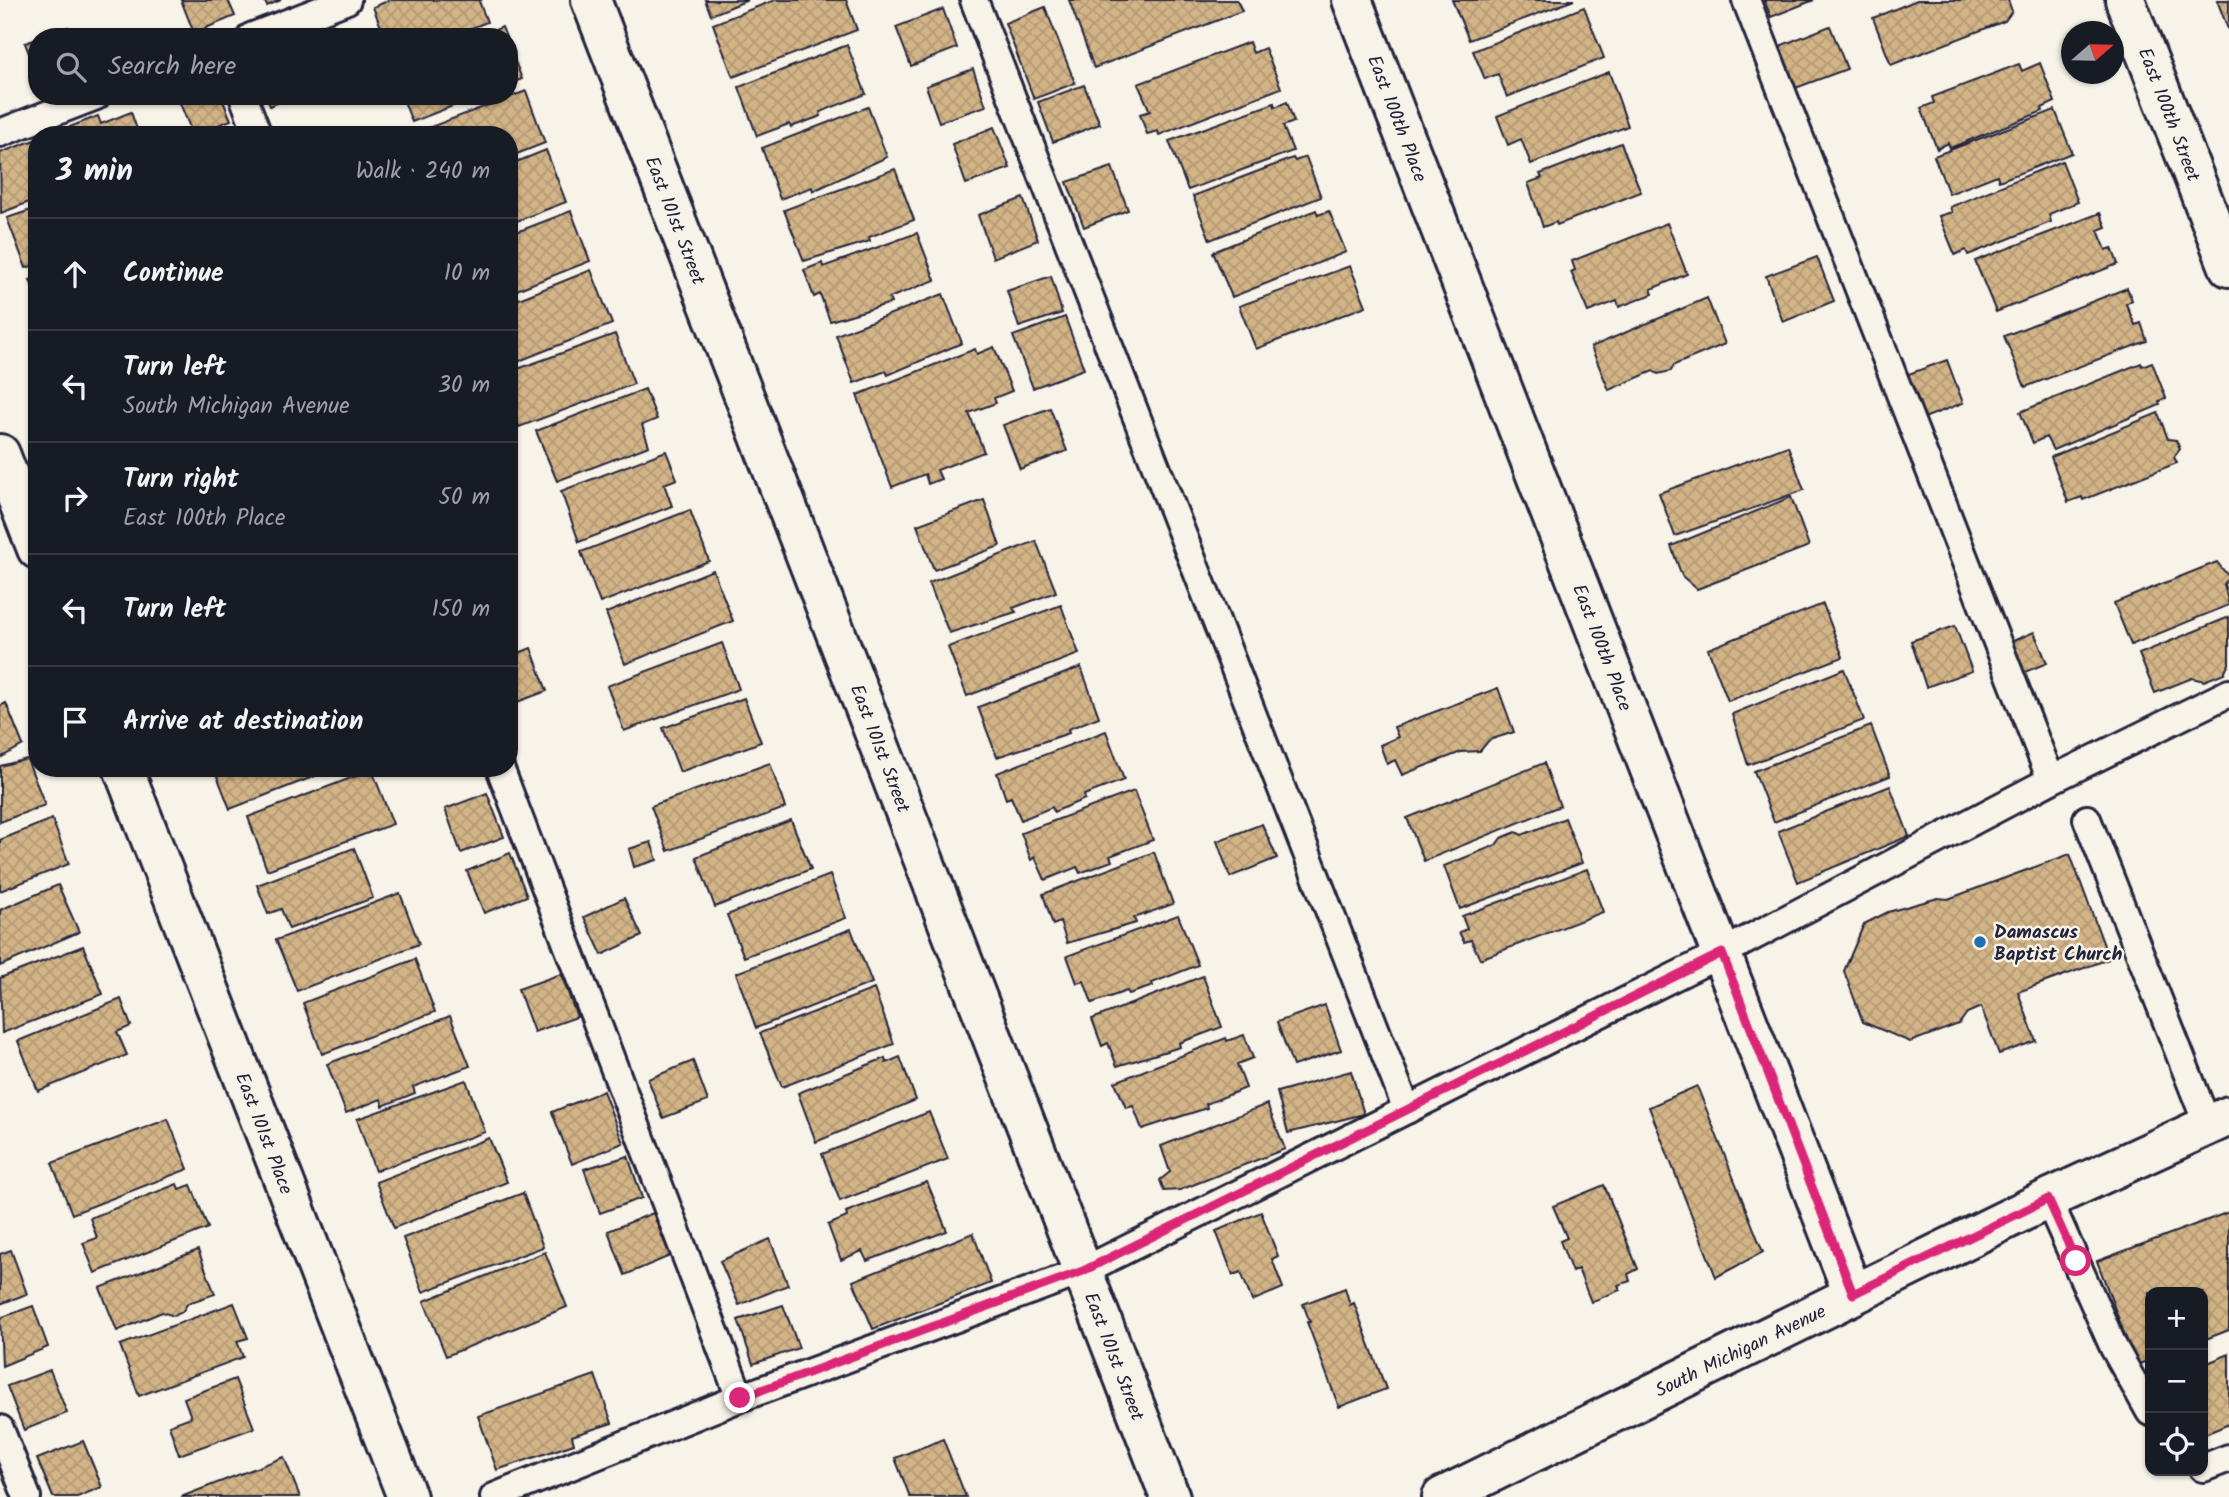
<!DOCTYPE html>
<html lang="en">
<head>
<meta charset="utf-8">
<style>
  :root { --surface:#171b24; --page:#242831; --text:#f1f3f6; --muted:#9ea1a6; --line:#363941 }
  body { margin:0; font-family:Kalam,sans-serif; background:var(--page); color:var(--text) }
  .controls { position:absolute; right:21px; bottom:21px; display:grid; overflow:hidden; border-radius:14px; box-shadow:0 2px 5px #0004 }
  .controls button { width:63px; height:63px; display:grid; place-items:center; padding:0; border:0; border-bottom:2px solid var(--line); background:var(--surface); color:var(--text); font:35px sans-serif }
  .compass { position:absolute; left:2061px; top:21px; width:63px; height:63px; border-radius:50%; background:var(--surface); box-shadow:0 2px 5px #0004; rotate:70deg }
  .stop { position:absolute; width:21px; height:21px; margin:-16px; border:5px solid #db2777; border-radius:50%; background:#fff }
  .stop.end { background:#db2777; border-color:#fff; box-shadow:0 2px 7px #0008 }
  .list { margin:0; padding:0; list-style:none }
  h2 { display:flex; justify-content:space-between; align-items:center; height:91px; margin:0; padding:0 28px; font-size:30px }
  h2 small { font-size:23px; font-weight:400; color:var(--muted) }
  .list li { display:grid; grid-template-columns:46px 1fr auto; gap:21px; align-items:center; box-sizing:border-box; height:112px; padding:0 28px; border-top:2px solid var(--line) }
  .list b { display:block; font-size:26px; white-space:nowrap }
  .list p { margin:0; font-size:23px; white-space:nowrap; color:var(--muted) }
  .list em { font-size:23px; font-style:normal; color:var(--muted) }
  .icon { flex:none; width:38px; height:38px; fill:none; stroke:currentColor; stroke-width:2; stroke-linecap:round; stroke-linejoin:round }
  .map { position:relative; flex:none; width:2229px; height:1497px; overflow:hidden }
  .search { position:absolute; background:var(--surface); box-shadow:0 2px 5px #0004; left:28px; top:28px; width:490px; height:77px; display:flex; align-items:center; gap:18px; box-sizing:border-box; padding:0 24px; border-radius:28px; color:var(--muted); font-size:26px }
  .panel { position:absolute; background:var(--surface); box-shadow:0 2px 5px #0004; left:28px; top:126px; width:490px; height:651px; border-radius:28px }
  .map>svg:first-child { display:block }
</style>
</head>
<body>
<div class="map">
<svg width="2229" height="1497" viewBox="0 0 2229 1497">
  <defs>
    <pattern id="building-cross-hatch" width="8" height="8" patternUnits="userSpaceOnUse" patternTransform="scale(1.75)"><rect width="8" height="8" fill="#d2b486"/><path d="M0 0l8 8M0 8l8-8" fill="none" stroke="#b49a75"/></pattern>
  </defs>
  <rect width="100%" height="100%" fill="#f7f3e8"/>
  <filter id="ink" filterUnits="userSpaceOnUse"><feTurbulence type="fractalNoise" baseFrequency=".0143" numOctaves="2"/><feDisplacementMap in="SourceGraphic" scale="14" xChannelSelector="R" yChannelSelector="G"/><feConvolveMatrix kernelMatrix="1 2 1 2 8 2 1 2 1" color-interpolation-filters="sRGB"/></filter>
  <g filter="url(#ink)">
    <path fill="url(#building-cross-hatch)" stroke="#22223b" stroke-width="2" d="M181 0H228L235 16 194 33Z
      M264 0H281L267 6Z
      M390 0H482L479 1 487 22 449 37H385L373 7Z
      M705 0H748L711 15Z
      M775 0H846L857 30 733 77 713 24Z
      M1069 0H1237L1242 11 1094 68Z
      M1452 0H1574L1469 40Z
      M1764 0H1814L1771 17Z
      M1917 0H2008L2012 11 2005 21 1891 65 1873 18Z
      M2217 0H2229V32Z
      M1045 7 1075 83 1034 99 1005 23Z
      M1584 7 1604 58 1507 97 1498 74 1485 79 1473 51Z
      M943 9 957 48 911 66 896 27Z
      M1830 26 1847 69 1793 89 1777 47Z
      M68 27 71 37H43Z
      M502 27 506 37H478Z
      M37 39V73L25 43Z
      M1249 42 1253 53 1265 48 1281 88 1159 135 1158 131 1147 134 1140 114 1150 111 1138 84Z
      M847 45 866 94 820 112 821 116 791 127 789 124 757 136 739 87Z
      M509 46 522 79 509 84Z
      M2040 63 2055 102 2042 108 2043 111 1950 148 1948 143 1937 149 1921 108 1934 103 1932 97 2019 64 2022 71Z
      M973 69 986 106 939 122 926 86Z
      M1609 72 1628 126 1531 164 1521 139 1508 145 1497 116Z
      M1084 85 1100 124 1053 142 1038 102Z
      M526 91 545 143 509 157V135H422L420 131Z
      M177 96H221L231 120 193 135Z
      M266 96H294L270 106Z
      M402 96H478L412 122Z
      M1287 102 1294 122 1283 126 1293 151 1188 190 1169 141 1274 103 1275 107Z
      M868 107 887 157 813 191 812 187 780 199 762 148Z
      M2055 110 2072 153 1999 181 1997 175 1949 194 1934 156Z
      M131 112 139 135H49L98 116 101 124Z
      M994 127 1010 168 966 184 952 144Z
      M37 139V199L1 213 0 153Z
      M1621 143 1641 192 1557 225 1556 222 1543 227 1528 183 1542 178 1540 174Z
      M546 150 566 202 509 224V165Z
      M1306 157 1321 197 1210 240 1193 196 1293 158 1295 161Z
      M2062 161 2078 202 2049 214 2051 222 1968 255 1966 250 1955 255 1939 216 1952 212 1950 207Z
      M1112 167 1128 210 1084 227 1067 182Z
      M895 169 914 220 869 237 870 241 804 261 784 210Z
      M1023 198 1038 240 993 258 978 215Z
      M37 208V264L26 268 7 218Z
      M1316 210 1318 215 1329 211 1346 252 1232 297 1213 252Z
      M571 211 590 261 509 293V235Z
      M2100 213 2106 227 2098 230 2106 250 2112 248 2118 264 1996 312 1975 261Z
      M1667 223 1687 274 1651 289 1653 294 1619 307 1617 301 1588 312 1571 272 1575 270 1572 261Z
      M917 233 935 280 889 298 891 303 830 321 820 294 814 297 804 270 822 263 823 267Z
      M1817 257 1834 301 1783 322 1766 276Z
      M1350 266 1366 306 1256 349 1239 306Z
      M591 270 612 324 509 365V303Z
      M1051 276 1062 313 1019 327 1007 291Z
      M37 277V298L30 280Z
      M2127 288 2132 300 2126 304 2135 325 2141 323 2147 341 2025 387 2004 336Z
      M943 294 962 343 888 375 886 371 854 383 836 335Z
      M1707 298 1725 344 1674 365 1671 371 1658 374 1653 371 1609 390 1591 347Z
      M1065 317 1084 369 1033 388 1013 336Z
      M615 334 634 384 519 427 509 399V372Z
      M994 347 1012 391 994 398 996 403 969 413 984 452 937 470 941 479 928 484 925 474 892 487 857 395 975 349 977 354Z
      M1947 360 1963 403 1919 420 1903 376Z
      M2152 362 2166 398 2159 402 2160 405 2053 450 2046 437 2033 443 2020 412 2141 363 2142 366Z
      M645 389 657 419 642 425 649 446 557 481 536 431Z
      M1050 408 1067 451 1020 469 1003 425Z
      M2158 413 2168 439 2176 440 2180 449 2174 457 2177 463 2083 500 2082 497 2068 502 2051 457Z
      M1788 446 1804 490 1675 536 1659 493Z
      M666 451 677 479 664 484 672 506 579 542 561 491Z
      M1791 497 1809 546 1697 589 1682 576 1671 546Z
      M984 500 1000 546 934 570 917 525Z
      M690 510 709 561 600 603 581 552Z
      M1036 541 1056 592 1013 608 1016 612 949 633 929 583Z
      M2217 562 2229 577 2224 584 2229 605 2131 645 2114 603Z
      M713 570 733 621 625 664 606 613Z
      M1823 604 1843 657 1728 701 1708 649Z
      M1061 605 1079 654 967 696 948 647Z
      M2229 617V664L2224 673 2204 681 2192 678 2155 693 2139 654Z
      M1955 626 1972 671 1926 687 1911 641Z
      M2034 632 2047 663 2015 676 2003 645Z
      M722 643 739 689 624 731 607 686Z
      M531 648 547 691 509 705V657Z
      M1081 667 1099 717 1068 729 1069 733 997 757 978 707Z
      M1844 669 1864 720 1748 765 1732 714Z
      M1498 688 1514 732 1489 740 1480 751 1461 752 1402 775 1395 760 1387 764 1380 745 1398 737 1394 727Z
      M744 698 761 742 680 772 663 728Z
      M6 703 23 745 0 758V706Z
      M1871 726 1890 776 1774 822 1754 771Z
      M1106 731 1124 780 1084 795 1085 799 1054 812 1052 807 1021 820 1011 797 1006 799 997 773Z
      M27 759 45 805 0 822V766Z
      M770 763 785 808 668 851 651 806Z
      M1544 763 1560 806 1424 861 1407 818Z
      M214 768H336L230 809Z
      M372 770 393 824 267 870 248 817Z
      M1890 786 1909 836 1798 882 1778 831Z
      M1134 791 1153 840 1110 856 1112 861 1080 873 1077 867 1045 880 1035 857 1031 860 1021 833Z
      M487 793 504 837 461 853 445 809Z
      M1565 818 1582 863 1460 909 1444 866 1496 845 1501 838 1516 832 1522 835Z
      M52 819 69 864 0 891V840Z
      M791 820 811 869 715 907 696 857Z
      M1262 824 1277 858 1230 877 1217 841Z
      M651 842 657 860 634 867 629 849Z
      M354 848 373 898 289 929 281 909 268 914 257 885Z
      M1154 852 1173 904 1134 918 1136 923 1067 943 1060 922 1053 925 1043 894Z
      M510 853 527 896 484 913 467 871Z
      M2070 854 2109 959 2018 992 2036 1041 1999 1054 1981 1007 1967 1013 1959 1024 1910 1042 1863 1022 1844 971 1864 924 1888 912 1938 898 1948 899Z
      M1587 869 1603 912 1480 959 1471 940 1464 942 1459 932 1467 929 1462 916Z
      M830 875 846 918 744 957 727 915Z
      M58 885 79 932 0 966V910Z
      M400 893 419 944 297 991 276 940Z
      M624 898 642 936 602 955 584 917Z
      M1178 915 1198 965 1152 983 1153 986 1129 994 1127 991 1092 1003 1084 981 1077 983 1067 956Z
      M851 929 872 983 756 1028 736 973Z
      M83 946 103 994 2 1033 0 978Z
      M415 959 435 1012 322 1054 303 1003Z
      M561 974 577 1017 534 1032 518 989Z
      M1203 976 1222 1027 1179 1043 1180 1047 1117 1066 1108 1043 1102 1046 1092 1019Z
      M874 989 894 1044 782 1087 760 1033Z
      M121 999 131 1026 117 1032 127 1055 38 1091 18 1041Z
      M1325 1005 1341 1050 1293 1066 1277 1022Z
      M450 1016 470 1066 413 1087 415 1093 383 1106 381 1099 346 1113 327 1064Z
      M1244 1035 1253 1058 1237 1064 1246 1088 1206 1104 1207 1108 1142 1129 1133 1106 1126 1108 1115 1082 1226 1038 1227 1041Z
      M900 1057 916 1100 816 1142 798 1093 885 1058 886 1063Z
      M693 1061 708 1101 663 1118 648 1079Z
      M1351 1071 1364 1114 1288 1133 1277 1092Z
      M466 1080 485 1132 375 1171 357 1119Z
      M1697 1086 1763 1252 1716 1277 1649 1107Z
      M603 1091 623 1143 572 1164 552 1112Z
      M1267 1104 1285 1149 1180 1190 1164 1191 1160 1180 1170 1172 1161 1146Z
      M929 1112 948 1159 840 1201 822 1154Z
      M168 1119 188 1169 72 1214 52 1163Z
      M489 1138 507 1182 394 1228 376 1182Z
      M628 1156 642 1198 600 1213 584 1169Z
      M927 1182 947 1231 867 1261 862 1251 841 1260 828 1225 847 1217 846 1212Z
      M177 1184 179 1189 191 1185 208 1228 95 1273 83 1243 97 1238 90 1218Z
      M1604 1185 1638 1269 1628 1274 1630 1281 1618 1285 1620 1290 1591 1302 1578 1269 1572 1272 1560 1241 1567 1238 1553 1206Z
      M523 1193 543 1247 423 1292 403 1238Z
      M1261 1212 1278 1256 1272 1259 1283 1288 1252 1301 1241 1272 1233 1275 1216 1231Z
      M2229 1212V1330L2203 1340V1292H2150V1360L2136 1365 2097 1261Z
      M653 1213 670 1256 625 1275 608 1231Z
      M973 1233 991 1283 873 1329 853 1281Z
      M770 1239 788 1285 739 1305 720 1261Z
      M11 1250 27 1294 0 1304V1254Z
      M198 1250 215 1294 188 1303 182 1312 174 1316 162 1312 117 1331 100 1288Z
      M545 1252 567 1307 446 1356 424 1301Z
      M1345 1288 1350 1305 1354 1303 1386 1389 1339 1407 1307 1322H1310L1303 1304Z
      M234 1303 248 1338 237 1341 243 1357 139 1396 120 1345Z
      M783 1305 799 1348 753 1364 738 1320Z
      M33 1306 48 1347 2 1366 0 1318Z
      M2229 1354V1424L2203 1435V1365Z
      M50 1370 67 1413 24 1430 7 1386Z
      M595 1375 612 1423 572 1436 574 1444 497 1470 478 1416Z
      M235 1379 254 1428 179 1455 169 1425 191 1417 184 1398Z
      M943 1439 966 1497H910L895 1458Z
      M83 1441 102 1487 77 1497H53L37 1459Z
      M284 1457 300 1497H181Z"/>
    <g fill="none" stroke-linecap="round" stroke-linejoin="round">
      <defs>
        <path id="service" d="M974 0 1407 1110
          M1746 0 2051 780
          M251 37 347 0
          M243 96 258 135
          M0 133 96 96
          M500 768 740 1398
          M2087 819 2208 1126
          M2048 1199 2114 1348 2150 1412
          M0 1429 27 1497
          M2203 1468 2229 1458
          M494 1497 740 1398 1083 1271 1722 953 2051 780 2229 693"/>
        <path id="minor" d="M591 0 1170 1497
          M1352 0 1853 1294
          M2125 0 2229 267
          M0 454 37 549
          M123 768 407 1497"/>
        <path id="secondary" d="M1442 1497 2048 1199 2229 1116"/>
      </defs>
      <use href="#service" stroke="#22223b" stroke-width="32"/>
      <use href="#minor" stroke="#22223b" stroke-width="44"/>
      <use href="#secondary" stroke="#22223b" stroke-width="44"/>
      <use href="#service" stroke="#f7f3e8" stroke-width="26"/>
      <use href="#minor" stroke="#f7f3e8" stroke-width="38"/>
      <use href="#secondary" stroke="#f7f3e8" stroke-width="38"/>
    </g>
  </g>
  <g fill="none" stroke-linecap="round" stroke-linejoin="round" filter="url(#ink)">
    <path stroke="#db2777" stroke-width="9" d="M740 1398 1083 1271 1722 953 1853 1294 2048 1199 2076 1261"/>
  </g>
  <circle fill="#1f6fb2" stroke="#f7f3e8" stroke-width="2.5" cx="1980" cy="942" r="7"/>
  <g text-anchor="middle" stroke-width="5" stroke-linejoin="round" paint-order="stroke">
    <g font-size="19" fill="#22223b" stroke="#f7f3e8">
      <text transform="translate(2170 114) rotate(69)" y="7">East 100th Street</text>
      <text transform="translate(1398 118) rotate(69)" y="7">East 100th Place</text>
      <text transform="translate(676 220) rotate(69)" y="7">East 101st Street</text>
      <text transform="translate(1603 647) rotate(69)" y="7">East 100th Place</text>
      <text transform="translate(881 748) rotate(69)" y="7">East 101st Street</text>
      <text transform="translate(265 1133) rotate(69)" y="7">East 101st Place</text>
      <text transform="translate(1740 1350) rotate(-26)" y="7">South Michigan Avenue</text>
      <text transform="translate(1115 1356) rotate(69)" y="7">East 101st Street</text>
    </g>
    <g font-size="19" font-weight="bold" fill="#22223b" stroke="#f7f3e8" text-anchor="start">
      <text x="1994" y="938">Damascus<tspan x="1994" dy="22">Baptist Church</tspan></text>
    </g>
  </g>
</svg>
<div class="controls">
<button>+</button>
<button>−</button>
<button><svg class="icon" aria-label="locate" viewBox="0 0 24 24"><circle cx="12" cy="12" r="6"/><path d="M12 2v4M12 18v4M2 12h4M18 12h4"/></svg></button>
</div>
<svg class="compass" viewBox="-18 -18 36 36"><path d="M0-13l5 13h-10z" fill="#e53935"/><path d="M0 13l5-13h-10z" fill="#9ea1a6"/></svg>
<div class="stop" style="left:2076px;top:1261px"></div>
<div class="stop end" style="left:740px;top:1398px"></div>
<div class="search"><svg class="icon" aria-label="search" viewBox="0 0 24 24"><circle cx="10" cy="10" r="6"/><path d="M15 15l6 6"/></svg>Search here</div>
<section class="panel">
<h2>3 min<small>Walk · 240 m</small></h2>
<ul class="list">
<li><svg class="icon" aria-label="ahead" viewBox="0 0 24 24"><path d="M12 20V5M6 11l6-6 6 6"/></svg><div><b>Continue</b></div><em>10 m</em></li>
<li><svg class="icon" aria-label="left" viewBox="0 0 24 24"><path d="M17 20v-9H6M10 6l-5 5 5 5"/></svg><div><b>Turn left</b><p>South Michigan Avenue</p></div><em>30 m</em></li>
<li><svg class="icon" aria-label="right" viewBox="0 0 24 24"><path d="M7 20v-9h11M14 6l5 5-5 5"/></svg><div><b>Turn right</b><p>East 100th Place</p></div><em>50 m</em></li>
<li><svg class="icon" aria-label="left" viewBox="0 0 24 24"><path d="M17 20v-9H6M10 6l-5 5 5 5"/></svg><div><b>Turn left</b></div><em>150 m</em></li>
<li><svg class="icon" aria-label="arrive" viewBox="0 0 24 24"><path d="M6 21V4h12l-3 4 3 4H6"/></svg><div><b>Arrive at destination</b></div></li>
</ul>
</section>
</div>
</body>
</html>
